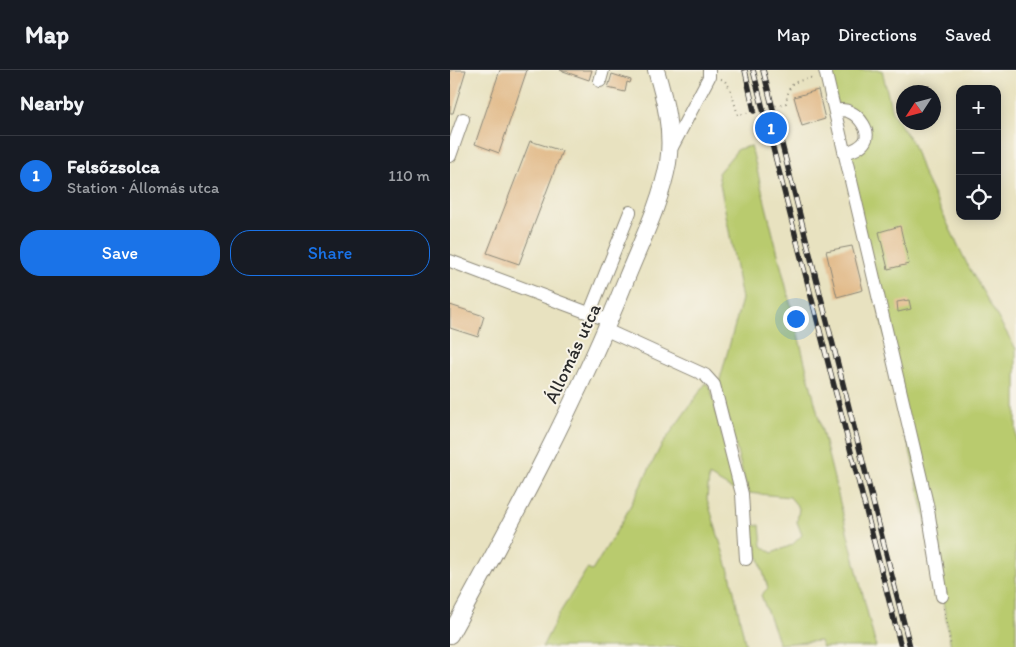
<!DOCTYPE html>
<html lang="en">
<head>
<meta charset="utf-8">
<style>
  :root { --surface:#171b24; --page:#20242c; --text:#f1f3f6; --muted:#9ea1a6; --line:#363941; --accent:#1a73e8 }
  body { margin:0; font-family:Itim,sans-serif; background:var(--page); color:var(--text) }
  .controls { position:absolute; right:15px; top:15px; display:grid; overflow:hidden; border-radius:10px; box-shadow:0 2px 12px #0003 }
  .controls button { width:45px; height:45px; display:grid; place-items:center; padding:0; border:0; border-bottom:1px solid var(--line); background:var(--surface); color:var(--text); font:25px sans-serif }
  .compass { position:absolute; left:446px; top:15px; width:45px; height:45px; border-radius:50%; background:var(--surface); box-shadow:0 2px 12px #0003; rotate:234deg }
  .you { position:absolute; left:345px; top:248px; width:18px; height:18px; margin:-12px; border:4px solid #fff; border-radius:50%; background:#1a73e8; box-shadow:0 0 0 8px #1a73e833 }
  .badge { display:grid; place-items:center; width:32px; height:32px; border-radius:50%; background:var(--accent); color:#fff; font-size:16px; font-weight:700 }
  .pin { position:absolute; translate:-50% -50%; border:2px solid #fff; box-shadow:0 1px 5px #0006 }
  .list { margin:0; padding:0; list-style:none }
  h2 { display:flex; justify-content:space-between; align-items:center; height:65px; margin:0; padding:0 20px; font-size:21px }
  h2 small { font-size:16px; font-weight:400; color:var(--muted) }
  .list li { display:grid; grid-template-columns:32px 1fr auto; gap:15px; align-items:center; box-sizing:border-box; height:80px; padding:0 20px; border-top:1px solid var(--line) }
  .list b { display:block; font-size:19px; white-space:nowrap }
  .list p { margin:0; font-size:16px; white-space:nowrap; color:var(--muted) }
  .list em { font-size:16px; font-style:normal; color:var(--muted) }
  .actions { display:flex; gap:10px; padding:15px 20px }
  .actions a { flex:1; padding:11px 0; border:1px solid var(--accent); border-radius:20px; text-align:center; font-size:18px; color:var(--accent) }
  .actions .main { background:var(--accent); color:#fff }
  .icon { flex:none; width:28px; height:28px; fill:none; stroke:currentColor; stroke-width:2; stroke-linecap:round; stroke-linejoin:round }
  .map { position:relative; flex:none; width:566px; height:577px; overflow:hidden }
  header { display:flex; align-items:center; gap:30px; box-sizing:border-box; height:70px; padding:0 25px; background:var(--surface); border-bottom:1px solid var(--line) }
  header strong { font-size:24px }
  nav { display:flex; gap:28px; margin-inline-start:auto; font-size:18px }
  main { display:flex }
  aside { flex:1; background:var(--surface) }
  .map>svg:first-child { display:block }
</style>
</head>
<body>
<header>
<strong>Map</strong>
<nav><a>Map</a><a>Directions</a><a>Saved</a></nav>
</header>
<main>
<aside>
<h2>Nearby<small></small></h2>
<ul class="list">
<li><span class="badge">1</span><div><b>Felsőzsolca</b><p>Station · Állomás utca</p></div><em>110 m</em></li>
</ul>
<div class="actions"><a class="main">Save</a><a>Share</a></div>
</aside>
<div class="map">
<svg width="566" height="577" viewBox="0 0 566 577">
  <rect width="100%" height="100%" fill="#f7f3e8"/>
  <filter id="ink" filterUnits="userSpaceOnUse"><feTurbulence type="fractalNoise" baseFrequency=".02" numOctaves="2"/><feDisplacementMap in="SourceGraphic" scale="10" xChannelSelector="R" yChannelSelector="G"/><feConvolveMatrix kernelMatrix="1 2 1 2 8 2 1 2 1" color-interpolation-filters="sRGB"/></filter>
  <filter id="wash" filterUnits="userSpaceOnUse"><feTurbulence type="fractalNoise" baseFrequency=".0096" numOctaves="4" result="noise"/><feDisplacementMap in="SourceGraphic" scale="20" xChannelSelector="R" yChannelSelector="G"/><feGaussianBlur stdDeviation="1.12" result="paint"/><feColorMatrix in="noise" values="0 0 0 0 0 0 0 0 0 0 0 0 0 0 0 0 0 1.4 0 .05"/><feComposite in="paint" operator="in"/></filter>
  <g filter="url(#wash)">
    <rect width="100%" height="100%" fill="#e8e2c0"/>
    <path fill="#b9cb6e" stroke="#727b4c" d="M375 0H432L442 42 463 74 473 103 518 196 566 279V577H501L492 526 395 83 405 79 416 60 390 40Z
      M301 76 426 577H372L370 571 329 574 311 525 318 518 299 456 310 455 312 476 322 483 342 475 352 465 347 452 349 438 340 427 298 423 269 313 292 229 268 103 288 79Z
      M256 313 261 319 285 421 259 406 257 429 281 508 296 577H92L109 544 137 499 142 501 172 452 211 376Z"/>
    <g id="blocks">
      <path fill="#e2bb8b" d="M0 0H16L3 43H0Z
        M50 0H77L49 83 25 74Z
        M110 0H142L139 10Z
        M162 4 181 10 180 13 177 12 175 22 158 18Z
        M368 20 375 49 352 56 344 27Z
        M80 71 112 81 69 194 37 183Z
        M450 156 459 194 438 199 429 162Z
        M402 176 413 220 387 227 376 181Z
        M459 230 461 239 448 242 447 232Z
        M0 235 34 246 28 267 0 258Z"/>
    </g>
  </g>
  <g filter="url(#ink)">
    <use href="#blocks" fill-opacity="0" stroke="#8a8676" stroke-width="1"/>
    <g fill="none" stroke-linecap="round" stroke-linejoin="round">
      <defs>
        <path id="minor" d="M375 0 477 434 492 526
          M150 11 153 0
          M385 41C390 40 395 39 400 42 409 46 421 61 415 71 411 78 401 81 395 83
          M220 81 259 7V0
          M0 86 13 49
          M0 191 160 251
          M140 242 180 142
          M156 260 255 305 264 315 292 424 296 489"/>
        <path id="major" d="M0 565C64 448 128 331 177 207 192 170 211 132 218 93 223 61 215 30 206 0"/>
      </defs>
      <use href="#minor" stroke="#8a8676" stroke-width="14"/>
      <use href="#major" stroke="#8a8676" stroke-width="18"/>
      <path stroke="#8a8676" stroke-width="2" stroke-dasharray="1 4" stroke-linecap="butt" d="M271 9 274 10 280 18 288 45 336 33C340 10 342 13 364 7
        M494 538 501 577"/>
      <use href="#minor" stroke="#fff" stroke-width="12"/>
      <use href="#major" stroke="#fff" stroke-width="16"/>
      <defs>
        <path id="rail" d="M295 0 304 41
          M303 0 451 577
          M313 0 460 577"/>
      </defs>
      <use href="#rail" stroke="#2b2b2b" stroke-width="5.5"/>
      <use href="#rail" stroke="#f7f3e8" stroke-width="4" stroke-dasharray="11" stroke-linecap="butt"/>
    </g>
  </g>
  <g text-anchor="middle" stroke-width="4" stroke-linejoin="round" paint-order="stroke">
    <g font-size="19" fill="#2b2b2b" stroke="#f7f3e8">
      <text transform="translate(122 283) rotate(-65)" y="7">Állomás utca</text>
    </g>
  </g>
</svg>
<div class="controls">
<button>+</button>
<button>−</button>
<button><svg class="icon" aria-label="locate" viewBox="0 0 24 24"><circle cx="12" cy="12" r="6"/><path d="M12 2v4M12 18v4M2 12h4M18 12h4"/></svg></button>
</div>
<svg class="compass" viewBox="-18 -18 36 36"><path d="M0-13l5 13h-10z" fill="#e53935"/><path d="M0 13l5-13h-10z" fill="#9ea1a6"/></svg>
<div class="you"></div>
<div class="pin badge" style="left:321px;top:58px">1</div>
</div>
</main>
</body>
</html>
